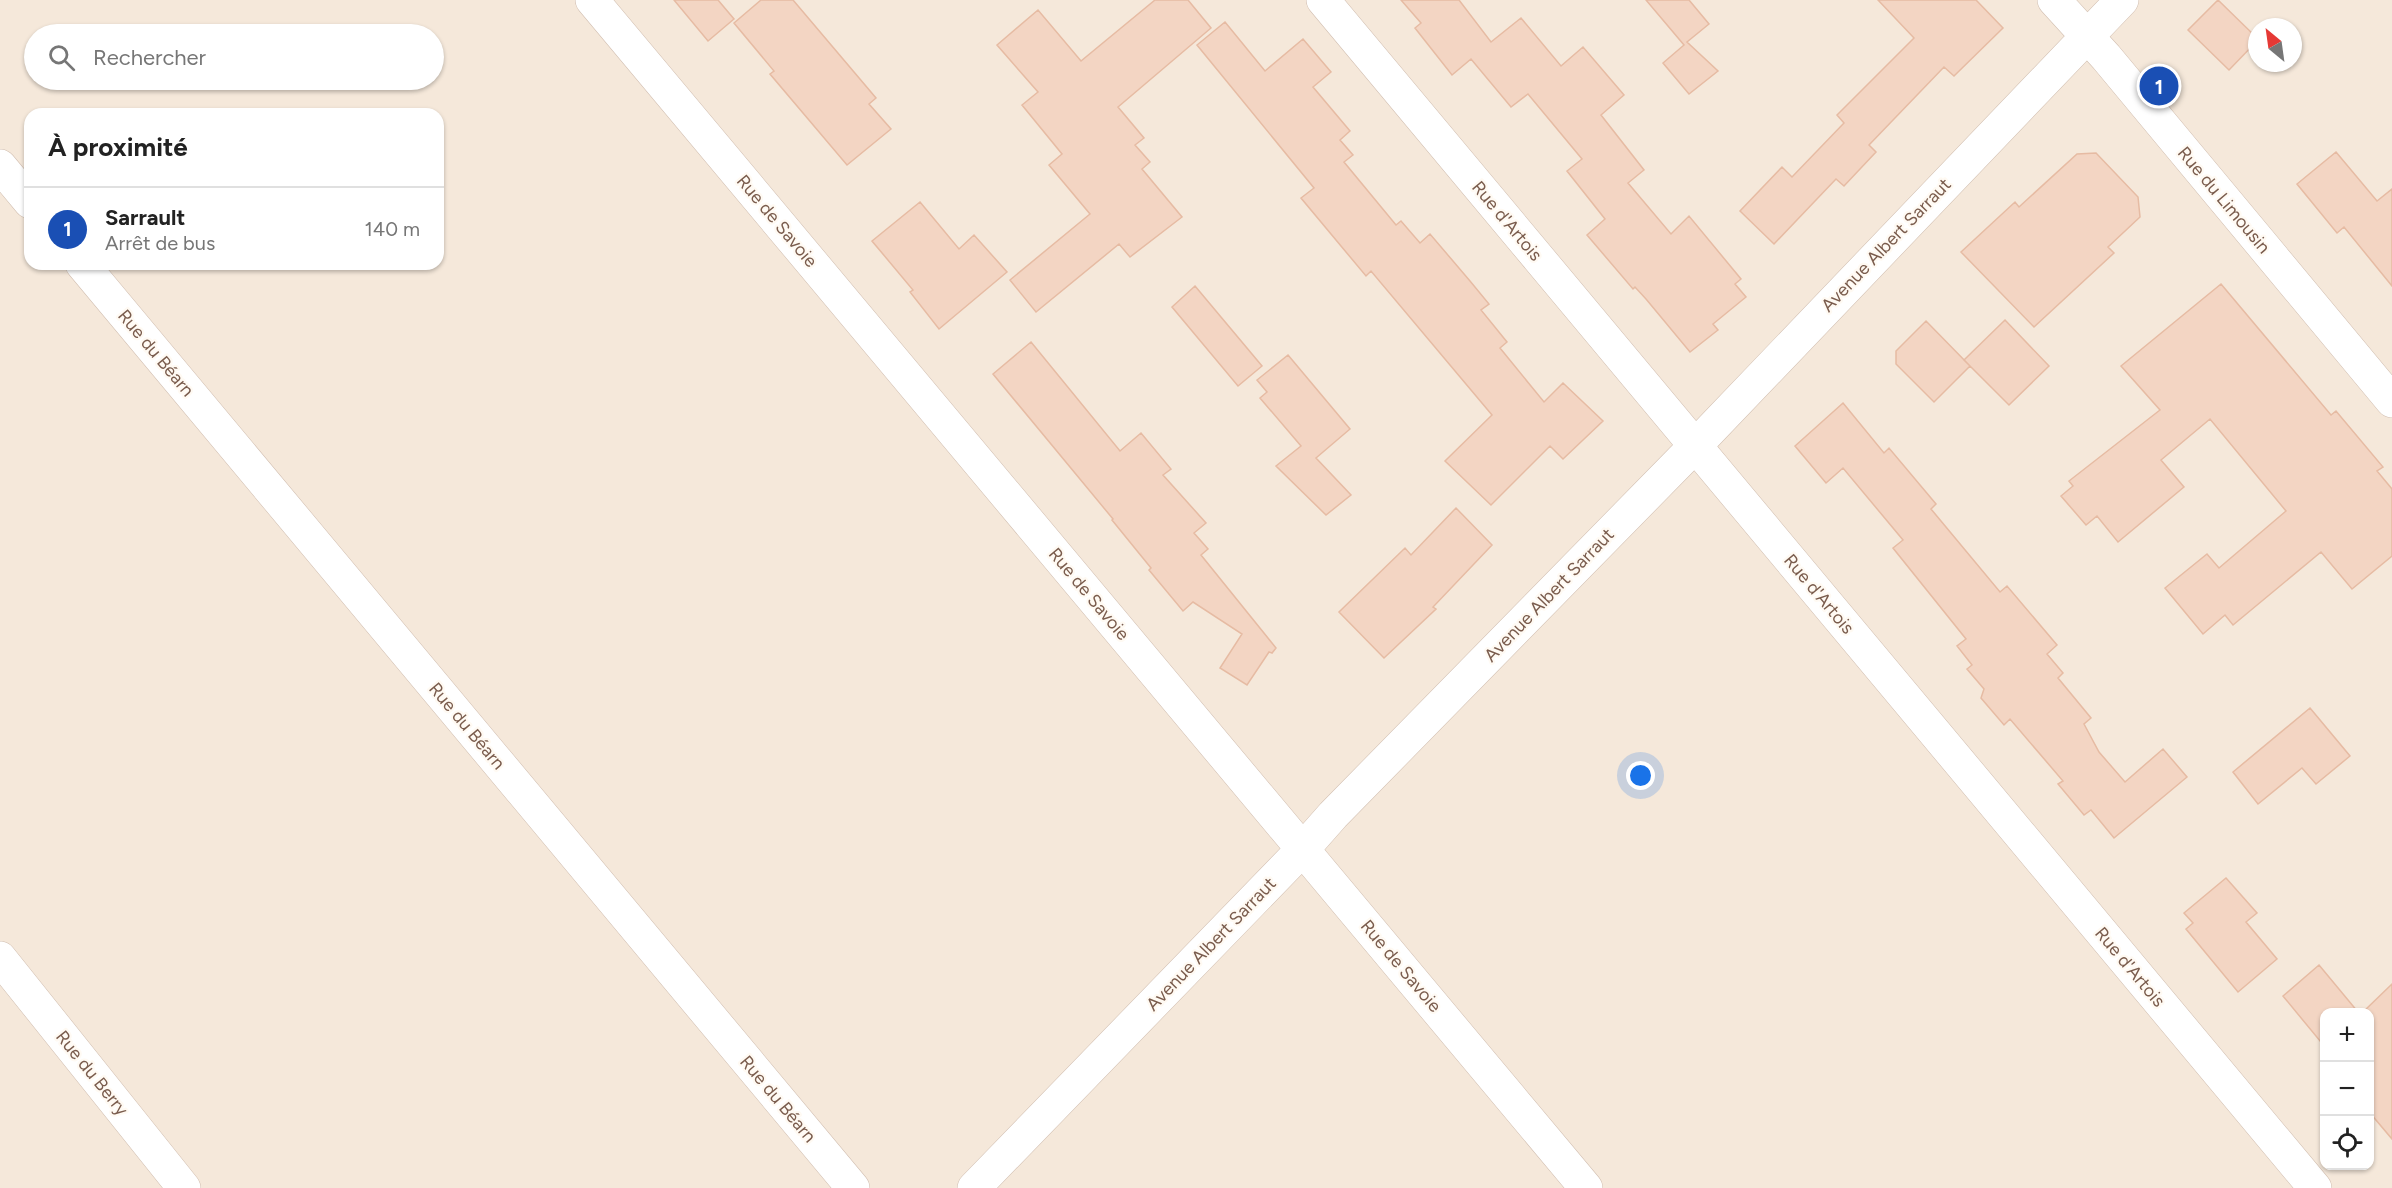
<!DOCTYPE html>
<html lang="fr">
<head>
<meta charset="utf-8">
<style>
  :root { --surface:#fff; --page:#f6f6f6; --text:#222; --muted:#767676; --line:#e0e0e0; --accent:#e76f51 }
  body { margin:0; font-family:Figtree,sans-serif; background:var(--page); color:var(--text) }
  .controls { position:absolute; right:18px; bottom:18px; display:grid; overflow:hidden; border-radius:12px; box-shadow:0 2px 4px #0004 }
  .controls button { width:54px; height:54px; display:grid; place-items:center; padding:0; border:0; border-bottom:2px solid var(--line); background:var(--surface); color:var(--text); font:30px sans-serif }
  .compass { position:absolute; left:2248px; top:18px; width:54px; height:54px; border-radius:50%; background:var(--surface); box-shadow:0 2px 4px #0004; rotate:331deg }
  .you { position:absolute; left:1641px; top:776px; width:21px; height:21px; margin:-15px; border:4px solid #fff; border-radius:50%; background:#1a73e8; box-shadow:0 0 0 9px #1a73e833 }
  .badge { display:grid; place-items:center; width:39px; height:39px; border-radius:50%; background:var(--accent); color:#fff; font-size:20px; font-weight:700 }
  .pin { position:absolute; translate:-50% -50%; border:3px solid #fff; box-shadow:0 2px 6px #0006 }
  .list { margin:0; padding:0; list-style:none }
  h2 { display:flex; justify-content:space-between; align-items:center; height:78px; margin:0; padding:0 24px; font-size:26px }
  h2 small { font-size:20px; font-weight:400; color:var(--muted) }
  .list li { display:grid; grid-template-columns:39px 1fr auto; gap:18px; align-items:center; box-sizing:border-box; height:84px; padding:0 24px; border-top:2px solid var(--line) }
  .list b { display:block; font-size:22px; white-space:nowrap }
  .list p { margin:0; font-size:20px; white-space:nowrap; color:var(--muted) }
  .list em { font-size:20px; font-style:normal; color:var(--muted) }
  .icon { flex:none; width:33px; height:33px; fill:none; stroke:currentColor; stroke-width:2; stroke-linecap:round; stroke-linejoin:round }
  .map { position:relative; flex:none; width:2392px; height:1188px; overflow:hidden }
  .search { position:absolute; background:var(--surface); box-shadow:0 2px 4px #0004; left:24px; top:24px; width:420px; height:66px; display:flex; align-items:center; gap:15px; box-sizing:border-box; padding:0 21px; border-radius:33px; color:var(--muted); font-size:22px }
  .panel { position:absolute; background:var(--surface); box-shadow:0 2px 4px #0004; left:24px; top:108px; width:420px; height:162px; border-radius:18px }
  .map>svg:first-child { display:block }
</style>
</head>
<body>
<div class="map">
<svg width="2392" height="1188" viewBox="0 0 2392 1188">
  <rect width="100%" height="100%" fill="#fdf6ec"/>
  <path fill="#f5e8da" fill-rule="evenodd" d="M0 0H2392V1188H0ZM2257 27H2293V63H2257ZM34 34H434V80H34ZM30 114H438V264H30ZM2324 1012H2370V1166H2324Z"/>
  <path fill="#f3d5c3" stroke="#e6bba3" stroke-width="1.5" d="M674 0H718L734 19 708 41Z
    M761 0H793L876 98 869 104 891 129 847 165 770 74 774 71 734 23Z
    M1155 0H1188L1211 28 1118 107 1144 138 1135 145 1150 162 1142 169 1182 217 1130 257 1119 244 1036 312 1010 280 1090 214 1049 165 1062 154 1022 105 1038 92 997 45 1038 10 1081 61Z
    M1401 0H1459L1491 42 1521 18 1561 66 1583 47 1624 95 1601 115 1644 170 1628 183 1671 234 1689 216 1741 279 1735 284 1746 297 1713 324 1718 330 1690 352 1646 299 1635 287 1633 289 1587 235 1605 219 1567 171 1582 159 1528 94 1511 107 1471 59 1452 75 1415 28 1421 23Z
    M1646 0H1689L1709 24 1687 42 1718 71 1689 94 1663 63 1684 45Z
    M1878 0H1976L2003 28 1954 76 1944 67 1869 145 1876 152 1844 186 1836 179 1774 244 1740 211 1782 167 1792 177 1844 123 1837 115 1914 38Z
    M2218 0 2257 38V41L2229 70 2188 30Z
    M1225 22 1265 71 1303 39 1331 72 1313 87 1350 131 1340 140 1353 155 1344 162 1396 225 1401 221 1420 243 1430 234 1470 281 1489 304 1481 310 1507 342 1500 348 1544 402 1563 383 1603 421 1563 459 1550 446 1491 505 1445 461 1492 415 1371 271 1366 276 1301 198 1314 188 1197 45Z
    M2336 152 2377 201 2392 189V286L2344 227 2337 233 2297 184Z
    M2096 153 2138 197 2140 217 2108 247 2114 253 2034 327 1961 252 2015 202 2019 207 2077 154Z
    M920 202 959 249 974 235 1007 272 939 329 910 292 913 290 872 241Z
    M2221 284 2331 415 2336 411 2383 467 2377 471 2392 489V556L2352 589 2321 552 2233 625 2225 615 2203 634 2165 588 2207 554 2219 568 2286 511 2210 419 2161 460 2184 487 2118 542 2097 516 2086 525 2061 496 2073 486 2069 481 2160 410 2121 366Z
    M1195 286 1262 366 1238 386 1172 307Z
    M2005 320 2049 366 2009 405 1964 360Z
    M1926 321 1970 366 1934 402 1896 364V351Z
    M1031 342 1120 451 1141 433 1171 469 1163 475 1206 523 1194 533 1208 549 1201 555 1276 648 1272 653 1269 652 1247 685 1220 668 1242 634 1193 602 1183 611 1149 570 1151 568 1112 520 1113 519 993 374Z
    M1288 355 1350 429 1316 458 1351 495 1326 515 1276 466 1301 446 1260 398 1267 392 1257 380Z
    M1843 403 1884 453 1889 448 1936 504 1931 509 2000 592 2007 586 2057 645 2047 654 2063 673 2058 678 2091 718 2084 724 2099 752 2125 782 2163 749 2187 777 2114 838 2091 810 2084 815 2058 784 2063 781 2010 719 2004 725 1981 698 1984 689 1967 669 1972 665 1957 646 1966 639 1893 548 1903 540 1843 468 1826 483 1795 446Z
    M1456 508 1492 545 1433 607 1436 609 1384 658 1339 612 1405 548 1411 555Z
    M2310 708 2350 756 2316 784 2302 768 2258 804 2233 772Z
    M2226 878 2257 913 2246 922 2277 959 2238 992 2186 929 2193 923 2184 913Z
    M2319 965 2358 1012H2325V1047L2283 996Z
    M2392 984V1139L2370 1113V1012H2363Z"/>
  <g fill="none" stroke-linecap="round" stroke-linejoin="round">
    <defs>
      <path id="street" d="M592 0 1586 1188
        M1323 0 2315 1188
        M2054 0 2106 57 2392 401
        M0 166 30 202
        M82 264 853 1188
        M0 958 184 1188
        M974 1188 1303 849 1333 815 1695 446 2122 0"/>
    </defs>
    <use href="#street" stroke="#d1beb0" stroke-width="34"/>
    <use href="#street" stroke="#fff" stroke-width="33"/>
  </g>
  <g text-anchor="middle" stroke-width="4.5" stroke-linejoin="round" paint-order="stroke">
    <g font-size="18" fill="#7a5c4d" stroke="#fffaf3">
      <text transform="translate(2224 200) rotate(50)" y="6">Rue du Limousin</text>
      <text transform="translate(777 221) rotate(50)" y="6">Rue de Savoie</text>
      <text transform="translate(1507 221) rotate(50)" y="6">Rue d'Artois</text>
      <text transform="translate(1886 245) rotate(-46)" y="6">Avenue Albert Sarraut</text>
      <text transform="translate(156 353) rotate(50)" y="6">Rue du Béarn</text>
      <text transform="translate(1089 594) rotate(50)" y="6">Rue de Savoie</text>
      <text transform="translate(1819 594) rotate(50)" y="6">Rue d'Artois</text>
      <text transform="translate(1549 595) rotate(-46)" y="6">Avenue Albert Sarraut</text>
      <text transform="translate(467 726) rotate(50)" y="6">Rue du Béarn</text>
      <text transform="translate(1211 944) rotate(-46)" y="6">Avenue Albert Sarraut</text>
      <text transform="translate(1401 966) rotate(50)" y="6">Rue de Savoie</text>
      <text transform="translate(2130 967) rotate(50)" y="6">Rue d'Artois</text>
      <text transform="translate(92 1073) rotate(51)" y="6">Rue du Berry</text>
      <text transform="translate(778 1099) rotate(50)" y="6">Rue du Béarn</text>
    </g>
  </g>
</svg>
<div class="controls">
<button>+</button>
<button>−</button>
<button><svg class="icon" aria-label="locate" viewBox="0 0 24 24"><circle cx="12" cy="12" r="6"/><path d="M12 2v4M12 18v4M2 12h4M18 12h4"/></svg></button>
</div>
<svg class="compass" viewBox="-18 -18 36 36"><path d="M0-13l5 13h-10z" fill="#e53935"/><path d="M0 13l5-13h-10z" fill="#767676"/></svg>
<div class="you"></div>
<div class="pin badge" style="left:2159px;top:86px;background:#1a4fb4">1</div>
<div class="search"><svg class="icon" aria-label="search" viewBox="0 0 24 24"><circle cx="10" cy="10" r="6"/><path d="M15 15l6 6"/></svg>Rechercher</div>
<section class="panel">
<h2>À proximité<small></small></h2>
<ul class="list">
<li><span class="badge" style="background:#1a4fb4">1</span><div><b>Sarrault</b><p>Arrêt de bus</p></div><em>140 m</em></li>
</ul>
</section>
</div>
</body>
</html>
